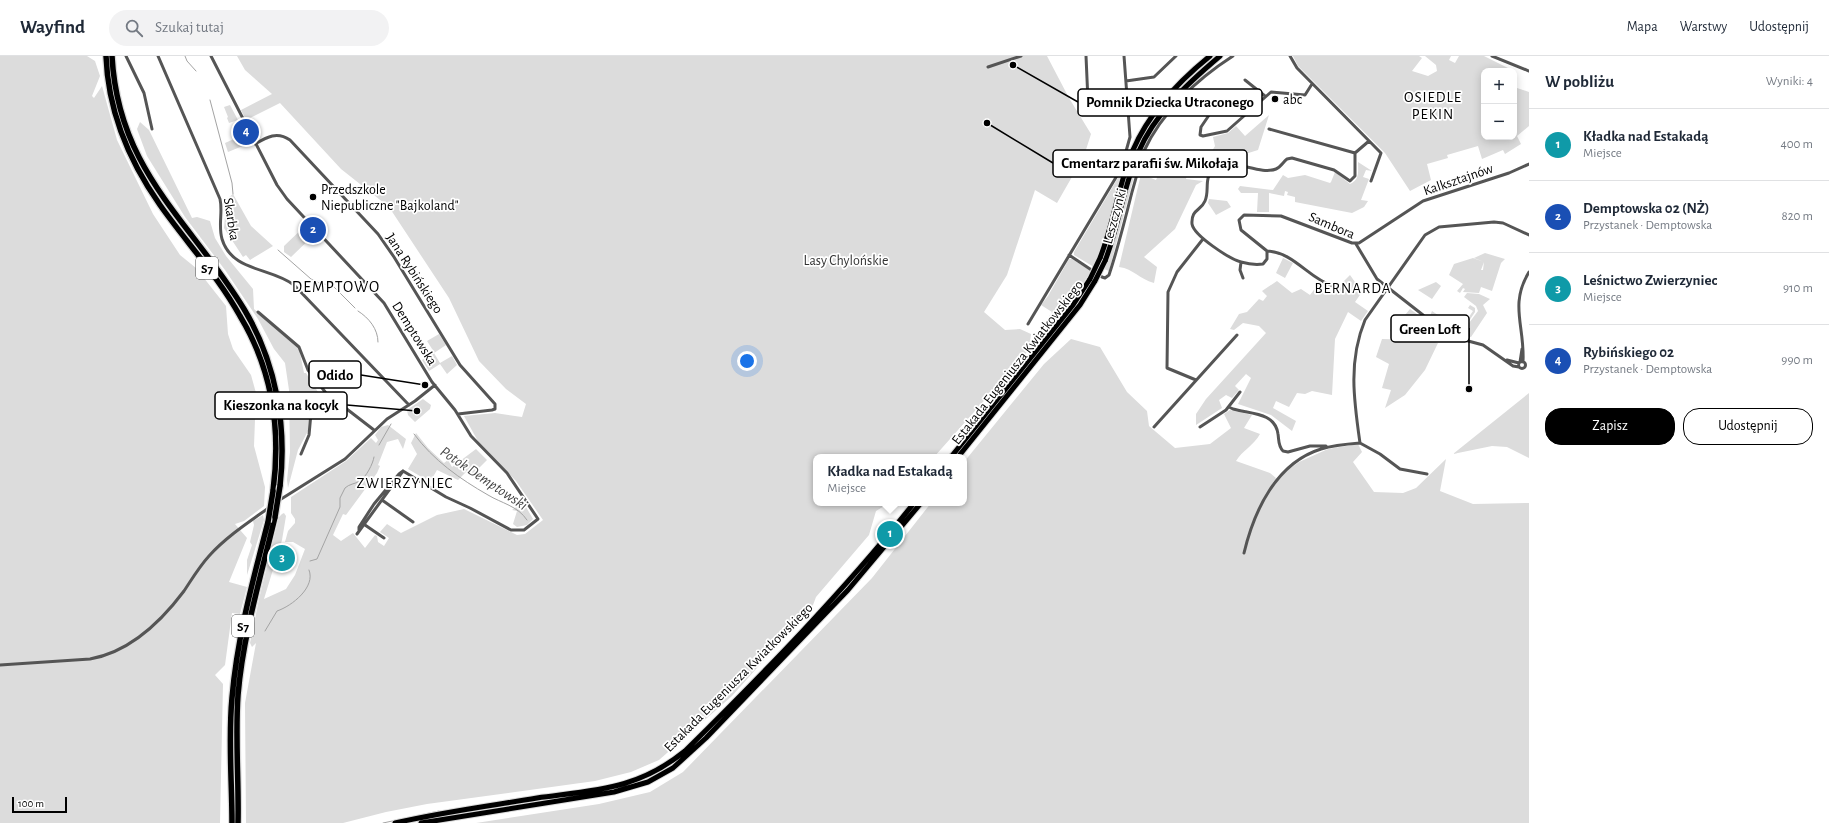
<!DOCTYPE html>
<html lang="pl">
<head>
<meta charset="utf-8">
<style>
  :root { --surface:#fff; --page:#f2f2f3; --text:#1f2937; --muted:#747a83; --line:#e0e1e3; --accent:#000 }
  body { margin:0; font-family:"Alegreya Sans",sans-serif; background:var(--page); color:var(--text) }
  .controls { position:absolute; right:12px; top:12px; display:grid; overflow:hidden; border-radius:8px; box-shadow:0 2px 10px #0003 }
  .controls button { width:36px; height:36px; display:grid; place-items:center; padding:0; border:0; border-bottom:1px solid var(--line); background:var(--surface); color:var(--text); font:20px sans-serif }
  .scale { position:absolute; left:12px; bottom:10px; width:55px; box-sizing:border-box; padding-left:4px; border:2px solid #000; border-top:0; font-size:11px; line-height:14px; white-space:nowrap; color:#000; -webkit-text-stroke:3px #fff; paint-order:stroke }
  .you { position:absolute; left:747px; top:305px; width:14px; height:14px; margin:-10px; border:3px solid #fff; border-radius:50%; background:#1a73e8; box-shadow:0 0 0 6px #1a73e833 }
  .badge { display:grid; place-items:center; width:26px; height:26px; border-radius:50%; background:var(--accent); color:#fff; font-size:13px; font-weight:700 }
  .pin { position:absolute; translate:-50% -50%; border:2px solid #fff; box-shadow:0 1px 4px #0006 }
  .popup { position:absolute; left:813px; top:398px; width:154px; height:52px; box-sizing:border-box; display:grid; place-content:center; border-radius:8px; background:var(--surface); filter:drop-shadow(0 1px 3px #0005); font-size:13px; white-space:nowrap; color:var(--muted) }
  .popup b { font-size:15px; color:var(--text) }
  .popup::after { content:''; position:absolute; left:50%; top:100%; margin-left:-8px; border:8px solid transparent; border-top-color:var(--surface) }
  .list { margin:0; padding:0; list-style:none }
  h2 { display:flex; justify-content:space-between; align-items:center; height:52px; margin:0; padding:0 16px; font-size:17px }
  h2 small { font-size:13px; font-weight:400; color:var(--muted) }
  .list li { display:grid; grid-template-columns:26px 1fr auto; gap:12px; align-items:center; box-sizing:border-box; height:72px; padding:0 16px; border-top:1px solid var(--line) }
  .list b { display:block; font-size:15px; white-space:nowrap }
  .list p { margin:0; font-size:13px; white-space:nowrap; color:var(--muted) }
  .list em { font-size:13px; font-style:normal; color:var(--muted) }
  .actions { display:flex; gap:8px; padding:12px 16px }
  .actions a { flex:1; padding:9px 0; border:1px solid var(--accent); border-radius:16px; text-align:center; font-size:14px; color:var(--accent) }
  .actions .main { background:var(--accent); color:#fff }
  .icon { flex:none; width:22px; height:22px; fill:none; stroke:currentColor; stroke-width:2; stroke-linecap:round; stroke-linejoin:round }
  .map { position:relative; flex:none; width:1529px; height:767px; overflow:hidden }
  header { display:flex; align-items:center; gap:24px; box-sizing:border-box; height:56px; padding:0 20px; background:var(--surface); border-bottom:1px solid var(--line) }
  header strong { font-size:19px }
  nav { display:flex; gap:22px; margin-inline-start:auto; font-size:14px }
  .search { width:280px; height:36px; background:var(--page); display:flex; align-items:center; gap:10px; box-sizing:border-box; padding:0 14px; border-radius:22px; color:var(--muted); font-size:15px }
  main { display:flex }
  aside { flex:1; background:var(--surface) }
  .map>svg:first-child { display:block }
</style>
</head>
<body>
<header>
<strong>Wayfind</strong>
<div class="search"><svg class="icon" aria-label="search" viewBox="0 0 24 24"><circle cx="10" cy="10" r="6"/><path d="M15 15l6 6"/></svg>Szukaj tutaj</div>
<nav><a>Mapa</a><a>Warstwy</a><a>Udostępnij</a></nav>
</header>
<main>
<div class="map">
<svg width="1529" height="767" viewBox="0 0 1529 767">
  <rect width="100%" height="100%" fill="#fff"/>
  <path fill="#dcdcdc" d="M0 0H87L95 5 100 20 92 40 94 42 102 30 117 84 153 158 180 199 196 212 226 250 228 278 233 293 251 319 256 337 254 390 265 431 264 450 244 465 235 468 247 482 229 526 247 531 240 558 232 557 225 609 215 619 223 628 220 767H0Z
    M237 0H1047L1069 42 1091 78 1084 100 1057 147 1035 134 1007 219 984 256 1005 274 1020 273 1031 278 1029 294 934 401H816V447H889L876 455 869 479 816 541 813 549 732 640 659 704 631 716 595 725 427 748 386 756 343 767H246L245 647 256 587 252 591 250 587 259 543 279 461 282 458 284 457 286 460 282 484 264 543 286 533 295 519 305 493 293 486H285L288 475 295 467V463L291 457V441L346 405 371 382 376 387 378 384 375 379 381 371 388 369 406 383 403 393 398 383 387 386 378 409 380 410 377 417 346 459 343 458 333 479 341 485 353 477 365 492 375 479 377 480 378 486 384 490 389 482 380 476 387 468 401 477 437 459 464 453 517 479 525 478 543 464 516 425 479 387 464 360 495 357 522 361 526 348 506 333 479 305 449 242 389 151 341 113 280 47 246 64 241 54 272 38 245 14Z
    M1293 0H1419L1422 2 1412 15 1428 20 1437 15 1436 9 1425 0H1451L1449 4 1455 7 1459 0H1484L1514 15H1484V81H1514V31L1529 36V70L1517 80 1521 88 1505 98 1503 94 1482 103 1478 90 1447 99 1448 102 1427 108 1431 124 1410 135 1385 97 1298 10Z
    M230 49 238 64 229 67 227 62 228 61 224 51Z
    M1269 59 1258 94 1242 99 1240 104H1227L1226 106 1223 107 1212 95 1215 90 1213 81 1228 77 1236 70 1245 80Z
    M140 66 149 74 192 162 197 161 210 165 215 182 226 200 253 233 254 253 299 292 304 317H306L318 336 311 341 308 375 298 394 288 432 287 424 290 396 289 334 285 307 274 293 258 263 225 214 185 161 147 100 137 73Z
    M245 78 250 87 228 96 225 87Z
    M1150 81 1135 117 1109 215 1104 213C1123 171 1126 121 1150 81Z
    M1358 106 1372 115 1366 114 1363 121 1369 123 1361 144 1368 145 1364 151 1352 157 1295 146V141L1287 139 1288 136 1285 135 1284 140 1269 137V156H1257L1258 137H1241L1238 133 1240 130 1273 134 1283 119 1288 122 1305 119 1330 127 1331 126 1335 116 1350 128C1360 124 1358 115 1358 106Z
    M1163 109 1187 119 1186 123 1203 125 1196 129 1175 173 1144 201 1157 211 1154 227C1139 223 1134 213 1119 211L1141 118 1156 124Z
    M1122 115 1123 116 1103 188 1094 211 1074 199V196Z
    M233 138 251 170 273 190 250 204 246 199 243 201 224 172 226 150 224 145Z
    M1209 143 1227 145 1231 151 1216 159 1208 147Z
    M307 168 316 177 291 201 284 196V190Z
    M1485 197 1505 203 1501 207 1492 235 1481 231 1479 237 1463 236 1465 233 1463 232 1460 237 1457 235 1463 228 1449 219 1454 208 1473 202 1484 206 1481 214H1483L1484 206 1474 202Z
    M1283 202 1293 207 1285 222 1276 217Z
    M1069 203H1072L1091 215 1071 246 1040 284 1036 281 1052 256 1041 249 1048 240Z
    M1350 219 1362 236 1355 246 1368 255 1361 265 1348 256 1335 283 1332 339 1312 335 1305 338 1297 337 1289 351 1276 345 1273 352 1296 365 1292 375 1271 359 1238 348 1251 322 1246 318 1235 330 1239 334 1232 342 1226 339 1219 344 1222 352 1196 369V358L1206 343 1266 277 1259 270 1243 267 1234 274 1230 273 1239 258 1247 256 1259 243 1263 245 1267 240 1262 235 1277 225 1292 237 1301 233 1310 239 1320 226 1333 236Z
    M1436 226 1441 230 1432 243 1418 234Z
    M1467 237 1479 238 1490 243 1483 249 1487 257 1471 281 1460 279 1478 255 1476 250 1464 241Z
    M1470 249 1475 252V256L1463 274 1457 278 1445 275 1434 264 1437 262 1432 263 1430 260 1432 255 1460 274 1473 255 1468 252Z
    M1410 253 1421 261 1410 273 1409 279 1404 278V280L1390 275 1396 262 1400 265Z
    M439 278 446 289 434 297 440 307 452 300 457 309 447 318 440 308 429 315 422 304 434 296 427 285Z
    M1419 281 1438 287 1425 314 1405 339 1385 352 1391 334 1382 332 1389 308 1376 301 1382 283 1416 284Z
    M1071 283 1100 291 1127 336 1147 355 1149 370 1175 392 1210 388 1231 372 1224 358 1230 354 1252 359 1244 372 1260 378C1254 389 1242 395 1236 405L1270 417 1276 422 1272 428 1274 430 1285 416 1299 406 1328 393 1358 388 1362 396 1353 406 1374 436 1403 437 1416 432 1446 403 1440 435 1473 448 1529 447V767H476L599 748 650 736 683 716 872 522 931 447H964V406L1044 308Z
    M1529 337V402L1507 391 1492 390 1453 398Z
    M423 343 431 349 430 353 415 366 408 359 407 354Z
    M416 377 428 392 444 407 448 404 452 411 476 393 487 404 474 417 466 416 458 424 437 414 430 426 408 413 417 398 411 387Z
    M522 447 526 451 533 463 527 469 517 471 513 468 517 455 512 454Z
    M263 459 264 464 247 519V504L252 489 250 486 254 469 253 465Z"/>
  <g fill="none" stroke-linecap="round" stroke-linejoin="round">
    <path stroke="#a3a3a3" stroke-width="1" d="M185 0 187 5 196 15
      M210 44 232 127 233 138
      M278 194 311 223 319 227 333 230 355 252
      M358 255C369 262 378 273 378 286
      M414 378C433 404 460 423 488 439 501 447 518 450 527 464
      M379 389 391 368
      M310 505 317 503 340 451V442L345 432C349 428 355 428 360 425 366 421 373 408 374 401
      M265 575 277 555C292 550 316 531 309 514
      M383 767 439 755"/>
    <defs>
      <path id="trunk" d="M1100 202C1114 167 1118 129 1133 94 1149 57 1179 25 1210 0
        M1105 205C1119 170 1123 131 1138 97 1155 57 1187 28 1220 0
        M951 401 1073 249 1090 223
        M958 401 1080 249 1095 225
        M395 767C442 756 489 750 537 742 595 734 637 734 685 695 765 616 844 535 914 447
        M421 767 614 736 648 726 673 712 706 682 848 534 921 447"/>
      <path id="motorway" d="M106 0C108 54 129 105 160 149 186 186 218 220 240 260 272 313 281 374 273 435
        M112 0C118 115 190 164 244 253 276 306 287 369 280 430
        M232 767C232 725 228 683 232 642 237 582 253 524 268 466
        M238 767C239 725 235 682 238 639 243 579 261 520 275 461"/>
    </defs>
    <use href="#trunk" stroke="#dbdbdb" stroke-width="7"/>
    <use href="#motorway" stroke="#dbdbdb" stroke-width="8"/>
    <path stroke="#555" stroke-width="3" d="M126 0 144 37 152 73
      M158 0 220 143C223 156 218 169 222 183 232 216 270 211 294 229L409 349
      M211 0 277 129 287 143 384 247 432 326 455 354 471 380 507 417 538 463 524 474H511L470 452 446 441 403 415
      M1086 0 1088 45
      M1290 0 1297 12 1381 97 1371 125
      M1492 0 1529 15
      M988 11 1021 0
      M1245 24 1265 40
      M1126 25 1154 21 1176 0
      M1222 40 1201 71 1200 79 1203 80 1227 75 1271 36 1305 39 1312 28
      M1269 73 1355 97
      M255 88C267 81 277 75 290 84L378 178 394 201 460 309 495 348V353L492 354 458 358
      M1355 97V120L1350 125 1334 114 1292 102 1287 103C1283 106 1281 111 1276 113 1258 120 1230 99 1214 113 1203 122 1210 134 1205 145 1201 155 1191 153 1192 168 1194 180 1230 203 1241 206 1248 208 1256 209 1263 208L1267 203V195L1241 174 1239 164 1244 159 1281 160 1352 187H1359L1423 145 1509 117 1529 108
      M1355 97 1369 85
      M1356 188 1377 223 1423 259 1440 276 1446 279 1483 289 1513 310 1519 311
      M1267 195C1294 196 1309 223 1333 230
      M1069 199 1102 221 1105 222 1109 219C1118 192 1125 164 1132 136 1136 123 1139 109 1144 95 1162 56 1197 23 1233 0
      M1241 206 1240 214 1243 222
      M258 256 299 291 308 314 326 337 374 374
      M1028 268 1121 113 1130 81 1124 0
      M1507 304 1519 307
      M1518.5 309a3.5 3.5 0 1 1 7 0a3.5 3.5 0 1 1-7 0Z
      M1520 306 1522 293
      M1523 306C1525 270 1509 249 1529 216
      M1196 324 1167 312 1168 236 1177 216 1203 183
      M1229 351 1233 353C1250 358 1275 356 1278 378 1279 384 1278 390 1283 395L1288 396 1310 390H1326
      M1154 371 1237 279
      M1200 371 1226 354 1240 336
      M1360 387 1380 398 1400 413 1427 418
      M301 398 309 379 312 346 326 337
      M382 444 413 466
      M278 445 345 403 387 363 415 345 435 329
      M365 469 384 482
      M359 474V471L374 448 399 418 403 415
      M357 478 403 415
      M1244 497C1254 455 1276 407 1321 393 1334 389 1347 388 1360 387 1354 345 1348 305 1365 264L1425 179 1439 171 1494 166 1503 167 1529 179
      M0 609 90 603C130 596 160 567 184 535 192 523 199 511 209 500 226 481 249 466 270 451"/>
    <use href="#trunk" stroke="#000" stroke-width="5"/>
    <use href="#motorway" stroke="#000" stroke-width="5.5"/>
    <defs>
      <path id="trunk-bridge" d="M1090 223 1100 202
        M1095 225 1105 205"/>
      <path id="motorway-bridge" d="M275 461 280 430
        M268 466 273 435"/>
    </defs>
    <use href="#trunk-bridge" stroke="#dbdbdb" stroke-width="7" stroke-linecap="butt"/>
    <use href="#motorway-bridge" stroke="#dbdbdb" stroke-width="8" stroke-linecap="butt"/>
    <use href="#trunk-bridge" stroke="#000" stroke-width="5"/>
    <use href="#motorway-bridge" stroke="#000" stroke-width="5.5"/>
  </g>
  <g fill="#000" stroke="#fff" stroke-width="1.5">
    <circle cx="1275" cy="43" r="4"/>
    <circle cx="313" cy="141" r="4"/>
  </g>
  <g text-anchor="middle" stroke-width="3.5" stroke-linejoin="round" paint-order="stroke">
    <g fill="#fff" stroke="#4c4c4c" stroke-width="1">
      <rect x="196" y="201" width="22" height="22" rx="3"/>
      <rect x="232" y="559" width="22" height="22" rx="3"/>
    </g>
    <g font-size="13" font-weight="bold" fill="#000">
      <text x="207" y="217">S7</text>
      <text x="243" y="575">S7</text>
    </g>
    <g font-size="14" fill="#000" stroke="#fff" text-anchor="start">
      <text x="1283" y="48">abc</text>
      <text x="321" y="138">Przedszkole<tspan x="321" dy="16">Niepubliczne "Bajkoland"</tspan></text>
    </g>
    <g font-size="14" fill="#000" stroke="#fff">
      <text transform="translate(1458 123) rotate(-19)" y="5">Kalksztajnów</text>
      <text transform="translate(1114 160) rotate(-75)" y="5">Leszczynki</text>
      <text transform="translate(232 163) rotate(81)" y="5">Skarbka</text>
      <text transform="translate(1332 169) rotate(23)" y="5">Sambora</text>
      <text transform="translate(415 217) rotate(57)" y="5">Jana Rybińskiego</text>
      <text transform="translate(415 277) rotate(58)" y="5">Demptowska</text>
      <text transform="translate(1017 306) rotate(-52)" y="5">Estakada Eugeniusza Kwiatkowskiego</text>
      <text transform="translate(738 621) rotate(-45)" y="5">Estakada Eugeniusza Kwiatkowskiego</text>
    </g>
    <g font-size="14" fill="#333" stroke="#fff">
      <text x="846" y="209">Lasy Chylońskie</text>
    </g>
    <g font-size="15" letter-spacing="1" fill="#000" stroke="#fff">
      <text x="1433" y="46">OSIEDLE<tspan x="1433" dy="17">PEKIN</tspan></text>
      <text x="1353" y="237">BERNARDA</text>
      <text x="405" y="432">ZWIERZYNIEC</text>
    </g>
    <g font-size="15" font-style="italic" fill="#444" stroke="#fff">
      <text transform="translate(484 422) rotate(34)" y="5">Potok Demptowski</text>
    </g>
    <g font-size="16" letter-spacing="1" fill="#000" stroke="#fff">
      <text x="336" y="236">DEMPTOWO</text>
    </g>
  </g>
  <path fill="none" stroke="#000" stroke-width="1.5" d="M1013 9L1078 46M987 67L1053 107M1469 333L1469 272M425 329L361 319M417 355L347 349"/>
  <g fill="#000" stroke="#fff" stroke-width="1.5">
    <circle cx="1013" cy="9" r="4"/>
    <circle cx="987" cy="67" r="4"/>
    <circle cx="1469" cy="333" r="4"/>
    <circle cx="425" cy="329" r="4"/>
    <circle cx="417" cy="355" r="4"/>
  </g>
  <g fill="#fff" stroke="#000" stroke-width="1.5">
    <rect x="1078" y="33" width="184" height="27" rx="4"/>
    <rect x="1053" y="94" width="194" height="27" rx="4"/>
    <rect x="1391" y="259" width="78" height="27" rx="4"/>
    <rect x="309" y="305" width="52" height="27" rx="4"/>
    <rect x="215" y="336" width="132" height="27" rx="4"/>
  </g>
  <g font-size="15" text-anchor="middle" font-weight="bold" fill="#000">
    <text x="1170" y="51">Pomnik Dziecka Utraconego</text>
    <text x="1150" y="112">Cmentarz parafii św. Mikołaja</text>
    <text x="1430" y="278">Green Loft</text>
    <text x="335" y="324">Odido</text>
    <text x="281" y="354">Kieszonka na kocyk</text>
  </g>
</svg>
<div class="controls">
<button>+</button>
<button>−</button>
</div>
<div class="scale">100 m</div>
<div class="you"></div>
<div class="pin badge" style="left:890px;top:478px;background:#0f9aa8">1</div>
<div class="popup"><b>Kładka nad Estakadą</b>Miejsce</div>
<div class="pin badge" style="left:313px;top:174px;background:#1a4fb4">2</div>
<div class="pin badge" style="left:282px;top:502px;background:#0f9aa8">3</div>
<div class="pin badge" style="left:246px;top:76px;background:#1a4fb4">4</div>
</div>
<aside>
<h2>W pobliżu<small>Wyniki: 4</small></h2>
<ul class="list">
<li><span class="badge" style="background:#0f9aa8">1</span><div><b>Kładka nad Estakadą</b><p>Miejsce</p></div><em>400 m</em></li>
<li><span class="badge" style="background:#1a4fb4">2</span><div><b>Demptowska 02 (NŻ)</b><p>Przystanek · Demptowska</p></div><em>820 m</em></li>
<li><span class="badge" style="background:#0f9aa8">3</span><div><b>Leśnictwo Zwierzyniec</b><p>Miejsce</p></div><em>910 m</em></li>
<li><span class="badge" style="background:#1a4fb4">4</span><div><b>Rybińskiego 02</b><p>Przystanek · Demptowska</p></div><em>990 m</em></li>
</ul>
<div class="actions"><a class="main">Zapisz</a><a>Udostępnij</a></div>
</aside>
</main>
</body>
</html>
